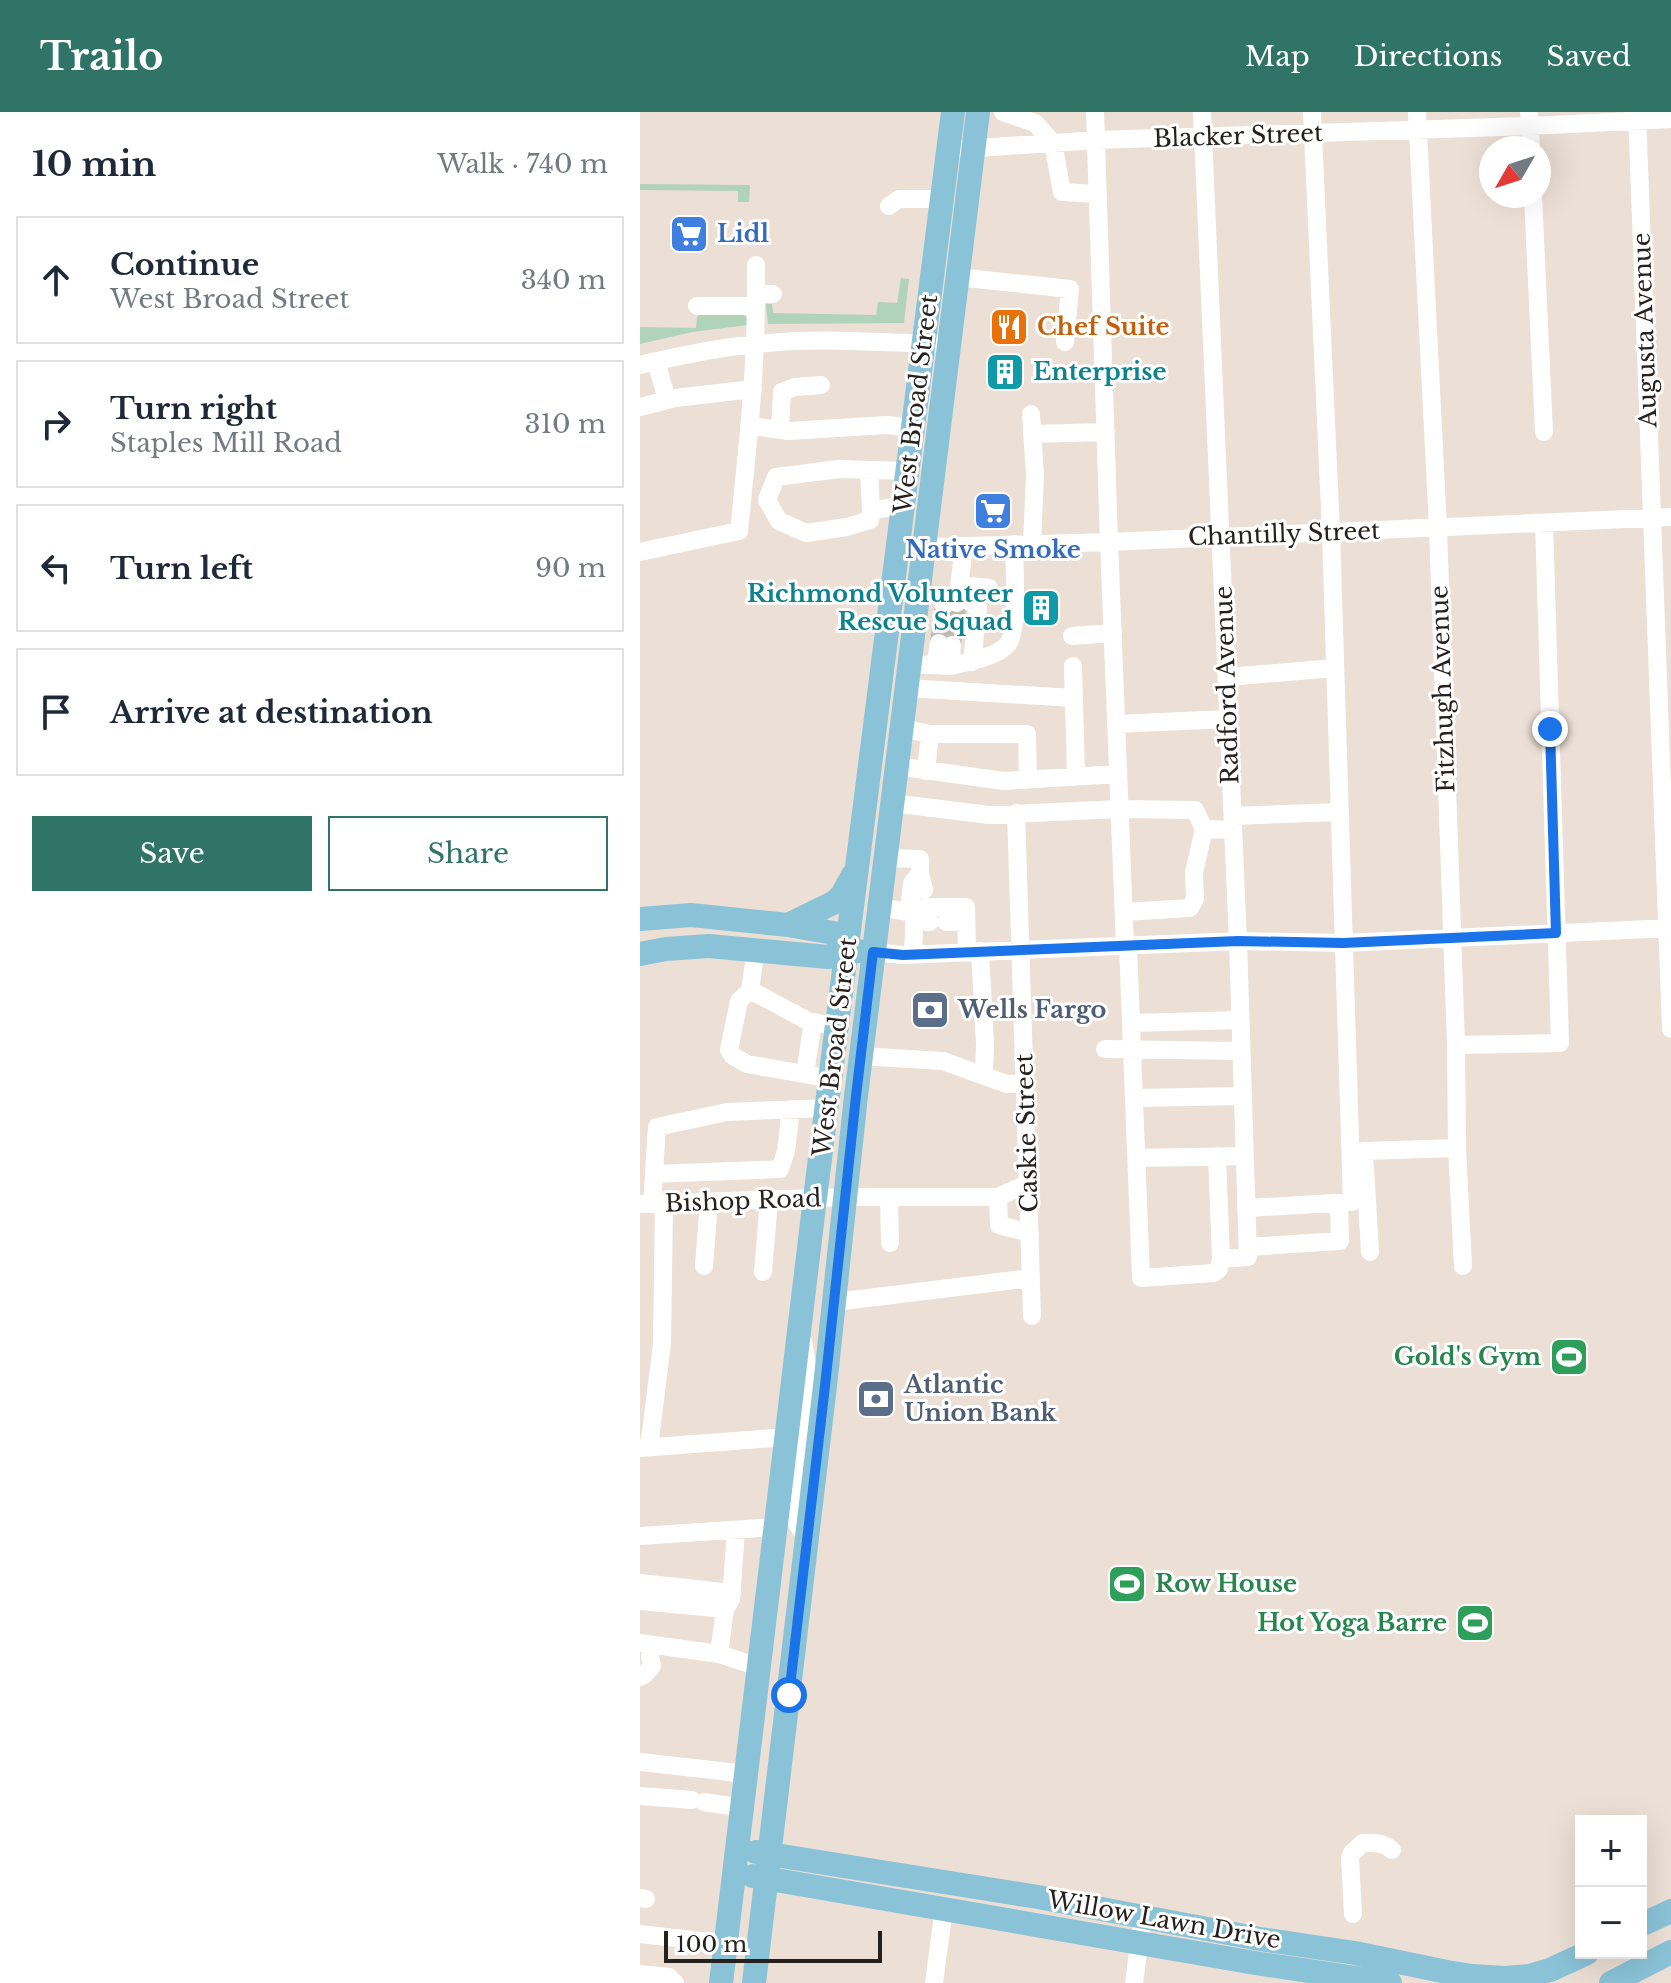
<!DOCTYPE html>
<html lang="en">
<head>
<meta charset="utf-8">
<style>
  :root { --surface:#fff; --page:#f6f6f7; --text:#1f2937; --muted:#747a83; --line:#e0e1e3; --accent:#307468 }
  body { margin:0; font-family:"Libre Baskerville",serif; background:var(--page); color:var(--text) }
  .controls { position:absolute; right:24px; bottom:24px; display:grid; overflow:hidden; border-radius:0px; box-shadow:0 8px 32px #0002 }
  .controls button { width:72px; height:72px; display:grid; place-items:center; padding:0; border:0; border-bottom:2px solid var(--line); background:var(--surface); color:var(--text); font:40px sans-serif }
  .compass { position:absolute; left:839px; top:24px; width:72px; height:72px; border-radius:50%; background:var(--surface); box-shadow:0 8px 32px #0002; rotate:231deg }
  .scale { position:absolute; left:24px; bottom:20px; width:218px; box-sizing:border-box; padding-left:8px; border:4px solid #26211d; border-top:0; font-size:22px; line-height:28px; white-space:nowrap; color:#26211d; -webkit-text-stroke:6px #fff; paint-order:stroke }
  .stop { position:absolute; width:24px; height:24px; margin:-18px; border:6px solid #1a73e8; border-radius:50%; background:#fff }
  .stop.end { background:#1a73e8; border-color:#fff; box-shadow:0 2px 8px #0008 }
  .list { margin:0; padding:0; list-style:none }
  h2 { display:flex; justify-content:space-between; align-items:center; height:104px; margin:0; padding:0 32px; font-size:34px }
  h2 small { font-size:26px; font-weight:400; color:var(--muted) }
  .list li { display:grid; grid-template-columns:52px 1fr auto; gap:24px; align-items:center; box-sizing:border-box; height:128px; margin:0 16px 16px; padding:0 16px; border:2px solid var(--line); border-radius:0px }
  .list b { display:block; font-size:30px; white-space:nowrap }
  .list p { margin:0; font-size:26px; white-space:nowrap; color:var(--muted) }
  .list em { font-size:26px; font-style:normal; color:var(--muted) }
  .actions { display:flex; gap:16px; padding:24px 32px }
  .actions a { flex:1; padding:18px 0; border:2px solid var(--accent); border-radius:0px; text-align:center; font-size:28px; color:var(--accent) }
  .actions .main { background:var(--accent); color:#fff }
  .icon { flex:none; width:44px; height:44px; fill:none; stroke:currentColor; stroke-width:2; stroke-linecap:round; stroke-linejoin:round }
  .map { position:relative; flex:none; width:1031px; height:1871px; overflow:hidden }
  header { display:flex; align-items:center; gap:48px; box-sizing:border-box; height:112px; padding:0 40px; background:var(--accent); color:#fff }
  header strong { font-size:38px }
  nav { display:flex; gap:44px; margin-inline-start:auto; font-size:28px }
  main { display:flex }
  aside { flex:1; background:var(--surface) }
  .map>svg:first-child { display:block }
</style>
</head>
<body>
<header>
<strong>Trailo</strong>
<nav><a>Map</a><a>Directions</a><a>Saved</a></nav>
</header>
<main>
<aside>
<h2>10 min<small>Walk · 740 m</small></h2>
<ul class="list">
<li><svg class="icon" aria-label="ahead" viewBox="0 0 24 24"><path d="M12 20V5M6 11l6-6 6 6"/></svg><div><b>Continue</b><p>West Broad Street</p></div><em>340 m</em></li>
<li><svg class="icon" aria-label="right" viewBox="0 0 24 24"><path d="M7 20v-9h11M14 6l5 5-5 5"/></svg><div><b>Turn right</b><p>Staples Mill Road</p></div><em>310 m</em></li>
<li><svg class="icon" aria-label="left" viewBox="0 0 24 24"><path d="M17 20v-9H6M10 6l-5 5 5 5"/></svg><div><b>Turn left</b></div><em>90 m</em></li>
<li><svg class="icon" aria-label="arrive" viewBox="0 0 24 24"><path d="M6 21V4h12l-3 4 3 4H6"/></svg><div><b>Arrive at destination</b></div></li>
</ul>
<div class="actions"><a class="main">Save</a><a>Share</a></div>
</aside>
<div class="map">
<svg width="1031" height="1871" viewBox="0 0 1031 1871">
  <rect width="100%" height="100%" fill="#ecdfd5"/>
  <path fill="#b0d3b9" d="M0 72 110 73 109 90H98V79L0 78Z
    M261 166 269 167 264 211 128 212 126 192H132L133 201 236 203 238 190 257 191Z
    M59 203H104L107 206 108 213 52 220 0 232V215L56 216 57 205Z"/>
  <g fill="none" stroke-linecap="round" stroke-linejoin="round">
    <path stroke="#c4b9b0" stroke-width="18" stroke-dasharray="18 9" stroke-linecap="butt" d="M299 531 304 494
      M312 533 317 496"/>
    <path stroke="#fff" stroke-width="18" d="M363 0 395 11 413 31 422 80 457 82
      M455 0 469 430 485 834
      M777 0 798 416 816 933 817 1036 823 1154
      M889 0 891 36
      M997 0 1031 917
      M323 37 456 28 890 14 1031 7
      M893 84 904 320
      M249 94 259 87H302
      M116 153V182H133
      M317 165 430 177 425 230
      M57 194H116
      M16 249 27 288
      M0 253C42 243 84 234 128 231 183 226 239 230 294 232
      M0 295 35 286 113 277
      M391 302 395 363 392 432
      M110 314 149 319 247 313 273 316
      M140 318 142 280 155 275 181 273
      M392 322 466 320
      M229 358 231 399
      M263 393 231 399 230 408 207 415 166 421 139 409 127 388 136 365 199 357 267 359
      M257 436 469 430 1031 405
      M0 440 99 419C107 340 116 262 116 182
      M320 473 349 476
      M317 491 324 434
      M304 494 308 487 318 481 338 496 332 550
      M432 524 473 521
      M269 552 310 554 312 533
      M295 553 299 531
      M310 554C325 551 358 545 368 532 379 517 374 453 374 432
      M433 554 436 664
      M587 565 695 556
      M266 576 434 586
      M476 612 589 607
      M261 616 290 622H387L388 667
      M256 654 364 669 478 662
      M286 659 290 622
      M252 691 349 703 480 697 555 698 564 717 593 718
      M376 701 392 1204
      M593 704 699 700
      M245 746 280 747V761L284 778
      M239 795 275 801H286
      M484 800 550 796 555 787 554 760 564 717
      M290 810H286V795H326L327 840
      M306 810H326
      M488 834 501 1166 574 1161 579 1157 581 1147 608 1145 598 829 562 0
      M116 837 110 878 168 909 198 915
      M340 839 345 932 344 964
      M233 840 263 843 598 829 703 831 1031 816
      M273 843 275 794 270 789 272 771 280 761
      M110 878 99 889 89 938 93 944 107 952 192 967
      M492 911 600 908
      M816 933 920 931 904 411
      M465 937 601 939
      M221 944 303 949 358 969 367 972 386 971
      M165 961 173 910
      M494 986 603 984
      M577 1044 581 1147
      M497 1046 605 1044
      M14 1062 140 1057 146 1039 151 997
      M249 1085 250 1131
      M358 1085 359 1113 390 1121
      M0 1092 205 1085H358L389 1071
      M12 1092 17 1015 87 1000 188 996
      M606 1096 712 1090 691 420 672 0
      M608 1135 700 1129 699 1091
      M730 1140 724 1039 817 1036
      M64 1154 69 1090
      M123 1160 129 1088
      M195 1190 391 1166
      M163 1230 169 1263 153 1404 160 1417 168 1420
      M9 1335 22 1232 24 1091
      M0 1336 147 1325
      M0 1424 136 1415
      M0 1471 92 1481
      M0 1489 85 1497
      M0 1531 79 1542 119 1555
      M79 1542 85 1497 91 1487 96 1418
      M0 1565 4 1563 12 1554 10 1545
      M0 1650 107 1662
      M0 1684 52 1688
      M64 1690 103 1696
      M0 1786 6 1787
      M713 1802 710 1746 712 1741 723 1731C734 1731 743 1730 752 1738
      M0 1822 86 1832
      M0 1862 29 1865 35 1871
      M294 1871 304 1796
      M494 1871 501 1819"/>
    <path stroke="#8ac3d8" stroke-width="24" d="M0 807 51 803 148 813 194 821 208 837
      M148 813 195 790 202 783 213 763
      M0 842 26 837 69 834 188 845 208 837 219 839
      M116 1740 398 1785 620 1827 715 1841 807 1860 832 1864 865 1866 889 1864 910 1858 947 1841
      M113 1764 615 1851 750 1871
      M1001 1813 1031 1799
      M81 1871 175 1086 313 0
      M114 1871 185 1274 216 984 338 0
      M971 1871 1031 1840"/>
  </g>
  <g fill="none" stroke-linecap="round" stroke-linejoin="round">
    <path stroke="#1a73e8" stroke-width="10" d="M149 1583 185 1274 216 984 233 840 263 843 598 829 703 831 916 821 910 617"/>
  </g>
  <defs>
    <symbol id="supermarket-square" viewBox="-11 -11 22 22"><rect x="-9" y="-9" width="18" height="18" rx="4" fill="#3f7fe0" stroke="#fff"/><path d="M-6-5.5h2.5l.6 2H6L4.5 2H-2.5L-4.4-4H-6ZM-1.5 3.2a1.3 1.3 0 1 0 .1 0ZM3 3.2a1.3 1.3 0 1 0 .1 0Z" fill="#fff"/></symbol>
    <symbol id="restaurant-square" viewBox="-11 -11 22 22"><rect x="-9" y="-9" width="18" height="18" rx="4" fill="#e8710a" stroke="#fff"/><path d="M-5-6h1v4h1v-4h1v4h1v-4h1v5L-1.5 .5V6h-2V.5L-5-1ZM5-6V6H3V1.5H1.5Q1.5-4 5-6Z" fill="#fff"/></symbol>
    <symbol id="building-square" viewBox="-11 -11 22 22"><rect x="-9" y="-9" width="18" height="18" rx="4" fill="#0f9aa8" stroke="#fff"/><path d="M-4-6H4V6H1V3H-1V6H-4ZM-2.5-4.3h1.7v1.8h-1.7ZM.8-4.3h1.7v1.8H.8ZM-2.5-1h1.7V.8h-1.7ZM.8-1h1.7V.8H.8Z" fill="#fff"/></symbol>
    <symbol id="bank-square" viewBox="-11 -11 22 22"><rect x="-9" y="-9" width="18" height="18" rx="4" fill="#5c6f8a" stroke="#fff"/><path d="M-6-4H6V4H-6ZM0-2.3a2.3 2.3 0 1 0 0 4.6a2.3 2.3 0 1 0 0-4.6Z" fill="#fff"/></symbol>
    <symbol id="stadium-square" viewBox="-11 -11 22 22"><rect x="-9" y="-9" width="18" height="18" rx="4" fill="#2e9e5b" stroke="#fff"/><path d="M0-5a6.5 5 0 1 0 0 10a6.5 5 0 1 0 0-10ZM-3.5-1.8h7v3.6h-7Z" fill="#fff"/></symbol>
  </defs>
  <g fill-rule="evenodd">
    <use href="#supermarket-square" x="27" y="100" width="44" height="44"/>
    <use href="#restaurant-square" x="347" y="193" width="44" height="44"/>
    <use href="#building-square" x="343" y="238" width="44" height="44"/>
    <use href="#supermarket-square" x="331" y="377" width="44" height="44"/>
    <use href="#building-square" x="379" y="474" width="44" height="44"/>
    <use href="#bank-square" x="268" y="876" width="44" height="44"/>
    <use href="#stadium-square" x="907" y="1223" width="44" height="44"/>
    <use href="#bank-square" x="214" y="1265" width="44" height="44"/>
    <use href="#stadium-square" x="465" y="1450" width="44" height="44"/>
    <use href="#stadium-square" x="813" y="1489" width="44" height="44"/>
  </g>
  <g text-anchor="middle" stroke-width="6" stroke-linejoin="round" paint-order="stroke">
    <g font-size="24" fill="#26211d" stroke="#fff">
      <text transform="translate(598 24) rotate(-2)" y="8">Blacker Street</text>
      <text transform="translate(1005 218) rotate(-92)" y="8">Augusta Avenue</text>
      <text transform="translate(276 292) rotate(-83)" y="8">West Broad Street</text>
      <text transform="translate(644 422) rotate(-2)" y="8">Chantilly Street</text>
      <text transform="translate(587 573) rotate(-92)" y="8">Radford Avenue</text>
      <text transform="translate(803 577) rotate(-92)" y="8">Fitzhugh Avenue</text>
      <text transform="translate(195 935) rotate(-83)" y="8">West Broad Street</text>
      <text transform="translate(387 1021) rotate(-92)" y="8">Caskie Street</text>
      <text transform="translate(103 1089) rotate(-2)" y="8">Bishop Road</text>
      <text transform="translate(524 1808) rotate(10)" y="8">Willow Lawn Drive</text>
    </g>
    <g font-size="24" font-weight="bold" fill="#366cbe" stroke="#fff" text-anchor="start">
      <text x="77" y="130">Lidl</text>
      <text x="353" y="446" text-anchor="middle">Native Smoke</text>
    </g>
    <g font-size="24" font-weight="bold" fill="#c56008" stroke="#fff" text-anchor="start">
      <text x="397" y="223">Chef Suite</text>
    </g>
    <g font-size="24" font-weight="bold" fill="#0d838f" stroke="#fff" text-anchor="start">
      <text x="393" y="268">Enterprise</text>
      <text x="373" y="490" text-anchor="end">Richmond Volunteer<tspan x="373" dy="28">Rescue Squad</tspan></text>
    </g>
    <g font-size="24" font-weight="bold" fill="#4e5e75" stroke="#fff" text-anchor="start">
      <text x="318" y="906">Wells Fargo</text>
      <text x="264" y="1281">Atlantic<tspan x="264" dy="28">Union Bank</tspan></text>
    </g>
    <g font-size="24" font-weight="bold" fill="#27864d" stroke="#fff" text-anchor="end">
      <text x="901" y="1253">Gold's Gym</text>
      <text x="515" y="1480" text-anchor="start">Row House</text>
      <text x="807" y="1519">Hot Yoga Barre</text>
    </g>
  </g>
</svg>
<div class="controls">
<button>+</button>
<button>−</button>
</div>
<svg class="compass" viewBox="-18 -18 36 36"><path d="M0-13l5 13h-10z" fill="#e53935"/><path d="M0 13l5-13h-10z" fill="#747a83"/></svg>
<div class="scale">100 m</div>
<div class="stop" style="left:149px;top:1583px"></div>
<div class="stop end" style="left:910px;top:617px"></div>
</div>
</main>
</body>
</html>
